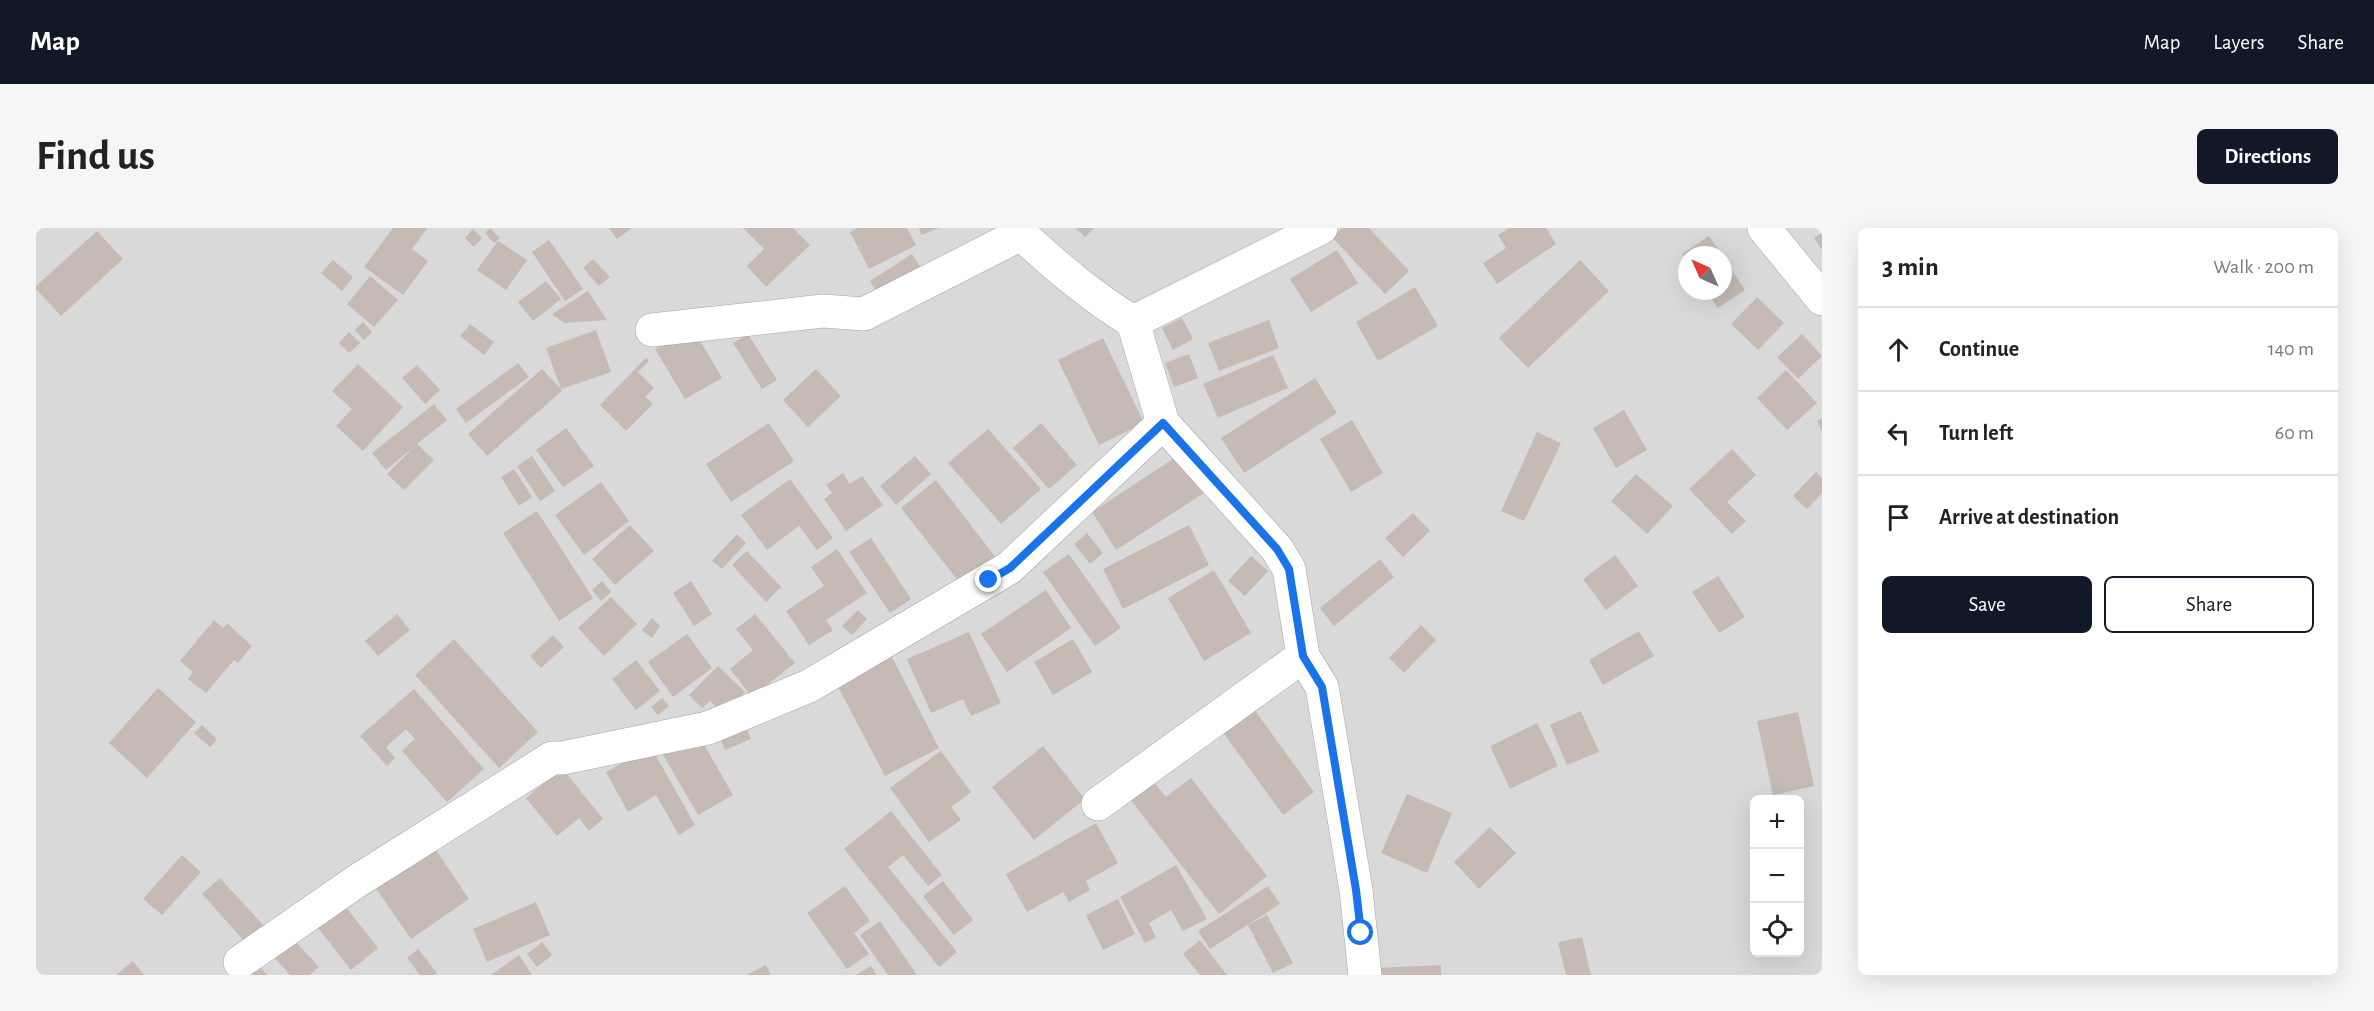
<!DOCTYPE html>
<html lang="en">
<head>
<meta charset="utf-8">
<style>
  :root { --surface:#fff; --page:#f6f6f6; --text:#222; --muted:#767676; --line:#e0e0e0; --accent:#111827 }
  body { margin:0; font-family:"Alegreya Sans",sans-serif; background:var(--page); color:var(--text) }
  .controls { position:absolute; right:18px; bottom:18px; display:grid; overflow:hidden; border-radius:9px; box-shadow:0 6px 24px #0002 }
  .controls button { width:54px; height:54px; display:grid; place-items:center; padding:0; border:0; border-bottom:2px solid var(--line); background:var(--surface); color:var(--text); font:30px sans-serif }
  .compass { position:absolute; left:1642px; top:18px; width:54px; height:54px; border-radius:50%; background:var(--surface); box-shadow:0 6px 24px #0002; rotate:315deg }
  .stop { position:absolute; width:18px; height:18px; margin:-14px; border:4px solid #1a73e8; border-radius:50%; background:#fff }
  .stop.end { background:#1a73e8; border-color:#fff; box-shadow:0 2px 6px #0008 }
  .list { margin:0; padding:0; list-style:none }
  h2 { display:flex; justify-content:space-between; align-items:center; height:78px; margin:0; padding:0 24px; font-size:26px }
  h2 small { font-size:20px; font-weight:400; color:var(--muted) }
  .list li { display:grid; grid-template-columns:39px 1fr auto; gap:18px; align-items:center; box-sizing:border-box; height:84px; padding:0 24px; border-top:2px solid var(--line) }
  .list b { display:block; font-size:22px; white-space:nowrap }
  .list em { font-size:20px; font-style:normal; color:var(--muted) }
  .actions { display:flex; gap:12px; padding:18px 24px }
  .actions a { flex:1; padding:14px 0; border:2px solid var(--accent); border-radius:9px; text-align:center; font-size:21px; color:var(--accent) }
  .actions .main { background:var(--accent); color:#fff }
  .icon { flex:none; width:33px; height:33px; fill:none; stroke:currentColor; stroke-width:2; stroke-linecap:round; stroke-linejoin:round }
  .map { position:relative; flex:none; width:1786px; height:747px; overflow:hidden; border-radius:9px }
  header { display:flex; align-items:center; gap:36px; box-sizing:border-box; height:84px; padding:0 30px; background:var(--accent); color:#fff }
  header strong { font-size:28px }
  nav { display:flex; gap:33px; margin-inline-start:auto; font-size:21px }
  .intro { display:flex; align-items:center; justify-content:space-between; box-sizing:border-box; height:144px; padding:0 36px }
  h1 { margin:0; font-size:42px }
  .button { padding:15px 27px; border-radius:9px; background:var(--accent); color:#fff; font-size:21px; font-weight:700 }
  main { display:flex; gap:36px; padding:0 36px }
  aside { flex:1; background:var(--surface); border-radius:9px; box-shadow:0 6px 24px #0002 }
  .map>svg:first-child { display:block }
</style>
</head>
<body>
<header>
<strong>Map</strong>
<nav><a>Map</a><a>Layers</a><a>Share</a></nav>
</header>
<div class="intro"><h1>Find us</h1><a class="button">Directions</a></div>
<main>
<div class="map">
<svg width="1786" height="747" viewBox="0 0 1786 747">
  <rect width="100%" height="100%" fill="#eee8e1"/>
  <path fill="#dad9d9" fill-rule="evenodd" d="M0 0H1786V747H0ZM1651 27H1687V63H1651ZM1718 572H1764V724H1718Z"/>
  <path fill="#c5bab4" d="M357 0H391L376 21 392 33 367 67 328 39Z
    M454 0 464 10 458 15 449 5Z
    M573 0H596L581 11Z
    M707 0H757L774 17 730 59 711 38 728 21Z
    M822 0H871L880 17 833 41 814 4Z
    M883 0H903L885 7Z
    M1040 0H1058L1049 9Z
    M1306 0H1333L1373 43 1349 66 1296 9Z
    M1473 0H1510L1520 16 1461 56 1447 35 1470 20 1462 7Z
    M437 1 446 10 438 19 429 10Z
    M61 3 87 31 25 88 0 61V58Z
    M1786 5V22L1778 10Z
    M1673 8 1686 27H1651V33L1646 26Z
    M513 12 547 61 529 73 496 24Z
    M462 13 491 32 470 62 441 42Z
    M1301 22 1322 55 1275 84 1254 51Z
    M876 26 888 45 845 71 834 53Z
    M1687 29 1709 62 1682 80 1670 63H1687Z
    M557 31 574 49 563 58 547 40Z
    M297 32 317 49 306 63 285 45Z
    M1544 32 1573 63 1492 140 1463 110Z
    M334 48 362 72 338 99 311 76Z
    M510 53 525 71 497 93 482 74Z
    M1379 59 1402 98 1342 133 1320 94Z
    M552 63 571 92 528 95 516 86Z
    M1721 69 1748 95 1722 122 1695 96Z
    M1146 90 1157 111 1137 122 1126 100Z
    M1233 92 1243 120 1183 143 1172 115Z
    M327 94 336 104 328 112 319 102Z
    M434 96 458 114 448 127 424 108Z
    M656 99 686 150 649 171 619 121Z
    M560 102 575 144 525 161 526 163 451 228 432 206 506 141 525 161 510 120Z
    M313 104 324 115 313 125 303 115Z
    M712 106 741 152 726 161 697 115Z
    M1766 106 1786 128 1762 151 1741 129Z
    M1067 110 1108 195 1063 217 1022 132Z
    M1153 126 1162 150 1138 159 1129 135Z
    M1237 127 1252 160 1182 190 1167 156Z
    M610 130 613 133 602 144 618 160 609 169 617 176 590 203 564 177Z
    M482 135 493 149 430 195 420 181Z
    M322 136 367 179 327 223 300 198 316 181 296 163Z
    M381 137 404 162 389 176 366 150Z
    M780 141 805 168 772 199 747 172Z
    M1750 142 1781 175 1751 202 1721 170Z
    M1279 150 1301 185 1208 245 1185 210Z
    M398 176 411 192 381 216 398 232 368 262 351 246 378 219 350 242 336 225Z
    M1588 182 1611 222 1580 240 1557 200Z
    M1786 190V204L1781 193Z
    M1316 192 1347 245 1315 264 1284 211Z
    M733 195 758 233 695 274 670 236Z
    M1005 195 1041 237 1013 261 977 220Z
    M530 200 558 238 527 259 500 222Z
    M952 201 1005 261 965 296 912 235Z
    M1501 204 1525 215 1488 293 1465 283Z
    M1696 221 1720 247 1691 274 1710 293 1696 306 1653 261Z
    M1143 227 1168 265 1080 322 1056 284Z
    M496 228 519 263 504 273 481 238Z
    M879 228 895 246 860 277 844 258Z
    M478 241 496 269 483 278 465 249Z
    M1780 244 1786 250V265L1771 281 1757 268Z
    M807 245 814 256 826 248 847 277 810 303 788 271 796 265 790 257Z
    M1600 246 1637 278 1611 306 1575 273Z
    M754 251 797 310 781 322 763 298 731 322 705 287Z
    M900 252 961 331 927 359 865 280Z
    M565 254 593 293 548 327 519 287Z
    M501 283 557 370 523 393 467 305Z
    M1377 285 1394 303 1367 329 1349 310Z
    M594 297 618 323 579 357 556 331Z
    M1153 297 1173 337 1087 381 1067 341Z
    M1051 305 1067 325 1054 336 1038 316Z
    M701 306 710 315 686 341 676 333Z
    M835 310 875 371 854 385 813 324Z
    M801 321 831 365 790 392 797 402 773 417 750 383 788 358 775 339Z
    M711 323 745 359 730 374 696 337Z
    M1033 326 1085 400 1059 418 1007 344Z
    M1579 327 1602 358 1570 382 1547 351Z
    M1215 328 1232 343 1209 368 1192 353Z
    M1344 331 1358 349 1298 398 1284 380Z
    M1178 342 1215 405 1168 433 1132 370Z
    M1682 348 1709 389 1683 405 1656 364Z
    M566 353 575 364 565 373 556 362Z
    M655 353 676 386 658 398 637 365Z
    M1010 362 1035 400 971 444 945 406Z
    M575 369 601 396 568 428 542 400Z
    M822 382 831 391 816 407 806 398Z
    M361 386 374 402 342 428 329 413Z
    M719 386 759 435 716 469 694 441 717 422 700 401Z
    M616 390 624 398 616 410 606 402Z
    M178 392 187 400 191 395 216 418 202 435 198 432 170 465 152 451 157 444 144 433Z
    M1385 397 1400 412 1368 445 1353 430Z
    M1603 403 1618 428 1567 457 1553 432Z
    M933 404 965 475 935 488 927 471 895 485 871 431Z
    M651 406 676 440 637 469 612 434Z
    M517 407 528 419 505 440 494 428Z
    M418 411 502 504 463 540 379 447Z
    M1037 411 1056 444 1017 467 998 434Z
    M856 429 903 520 849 548 801 457Z
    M600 432 624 463 600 482 576 451Z
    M682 438 709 464 688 486 674 473 666 480 653 467Z
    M122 460 160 494 111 550 73 515Z
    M378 461 448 541 411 574 366 523 379 511 370 501 350 519 359 530 351 538 324 508Z
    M626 470 633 478 622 487 615 479Z
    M1218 481 1278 564 1247 587 1186 503Z
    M1545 483 1563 524 1531 537 1514 497Z
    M1762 484 1778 558 1737 567 1721 493Z
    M707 491 715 511 689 522 681 503Z
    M1501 495 1522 538 1474 561 1454 518Z
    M166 497 181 511 174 519 158 505Z
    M661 504 697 567 662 587 626 525Z
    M1007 518 1049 571 998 612 956 559Z
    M615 519 659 597 643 607 620 567 592 584 570 544Z
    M905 523 935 564 915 579 925 592 893 614 854 560Z
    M526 540 567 591 553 603 543 590 521 608 490 570Z
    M1155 550 1231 648 1183 686 1094 571 1117 553 1130 569Z
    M1371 566 1416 585 1391 645 1345 625Z
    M855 583 906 647 892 658 867 627 852 639 921 724 903 739 808 621Z
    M1060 595 1082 635 1050 653 1054 662 1033 674 1027 664 991 684 970 646Z
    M1454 599 1480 625 1443 661 1418 634Z
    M396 616 433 671 375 711 337 656Z
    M146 627 165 644 126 687 107 671Z
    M1140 637 1171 691 1147 703 1135 682 1113 695 1120 709 1109 715 1084 669Z
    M184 650 229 699 211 716 166 666Z
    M907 653 937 692 918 707 887 668Z
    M809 658 834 693 818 705 833 726 811 741 771 685Z
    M1232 658 1244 676 1174 721 1162 703Z
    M1082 671 1099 706 1067 722 1050 687Z
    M500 674 514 707 451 734 437 701Z
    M309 678 342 720 315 742 282 700Z
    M1231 687 1257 735 1237 745 1212 697Z
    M844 693 881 747H852L824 707Z
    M255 709 283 739 274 747H254L236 727Z
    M1546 709 1555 747H1530L1522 714Z
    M1164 712 1191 747H1164L1147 726Z
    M506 714 516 727 501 739 491 726Z
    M382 721 401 745 398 747H384L371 730Z
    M483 727 496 747H455Z
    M97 733 108 747H80Z
    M221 735 231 747H206Z
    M730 737 735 747H711Z
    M1405 737V747H1340V740Z
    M835 738 841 747H820Z"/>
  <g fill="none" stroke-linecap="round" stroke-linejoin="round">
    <defs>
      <path id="minor" d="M983 0 985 6C1021 39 1056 69 1097 94L1285 0
        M1728 0 1786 71
        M616 102 787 83 828 86 985 6
        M1267 428 1286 459 1320 662 1329 747
        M1062 576 1267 428 1253 341 1241 321 1127 195 1097 94
        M204 734 321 653 516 530H527L672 500 773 458 973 340 1127 195"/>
    </defs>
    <use href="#minor" stroke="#a3a3a3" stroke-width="34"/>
    <use href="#minor" stroke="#fff" stroke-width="33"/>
  </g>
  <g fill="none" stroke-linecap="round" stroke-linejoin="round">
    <path stroke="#1a73e8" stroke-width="8" d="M953 352 974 340 1127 195 1241 321 1253 341 1267 428 1286 459 1320 662 1325 705"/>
  </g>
</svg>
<div class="controls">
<button>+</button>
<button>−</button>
<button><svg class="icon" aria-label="locate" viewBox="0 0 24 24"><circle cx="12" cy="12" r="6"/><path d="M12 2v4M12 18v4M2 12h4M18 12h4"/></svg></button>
</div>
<svg class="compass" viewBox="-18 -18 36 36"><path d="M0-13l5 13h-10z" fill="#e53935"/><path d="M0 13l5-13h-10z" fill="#767676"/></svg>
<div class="stop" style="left:1325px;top:705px"></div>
<div class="stop end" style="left:953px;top:352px"></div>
</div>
<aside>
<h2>3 min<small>Walk · 200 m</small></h2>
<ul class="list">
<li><svg class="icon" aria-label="ahead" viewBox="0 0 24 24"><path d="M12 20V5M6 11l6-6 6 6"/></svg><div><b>Continue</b></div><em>140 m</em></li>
<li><svg class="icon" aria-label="left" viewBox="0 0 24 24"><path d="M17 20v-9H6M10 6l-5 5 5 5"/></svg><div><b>Turn left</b></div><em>60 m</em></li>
<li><svg class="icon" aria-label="arrive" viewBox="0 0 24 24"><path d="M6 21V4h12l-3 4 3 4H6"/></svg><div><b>Arrive at destination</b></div></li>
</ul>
<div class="actions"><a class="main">Save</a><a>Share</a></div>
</aside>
</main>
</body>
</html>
